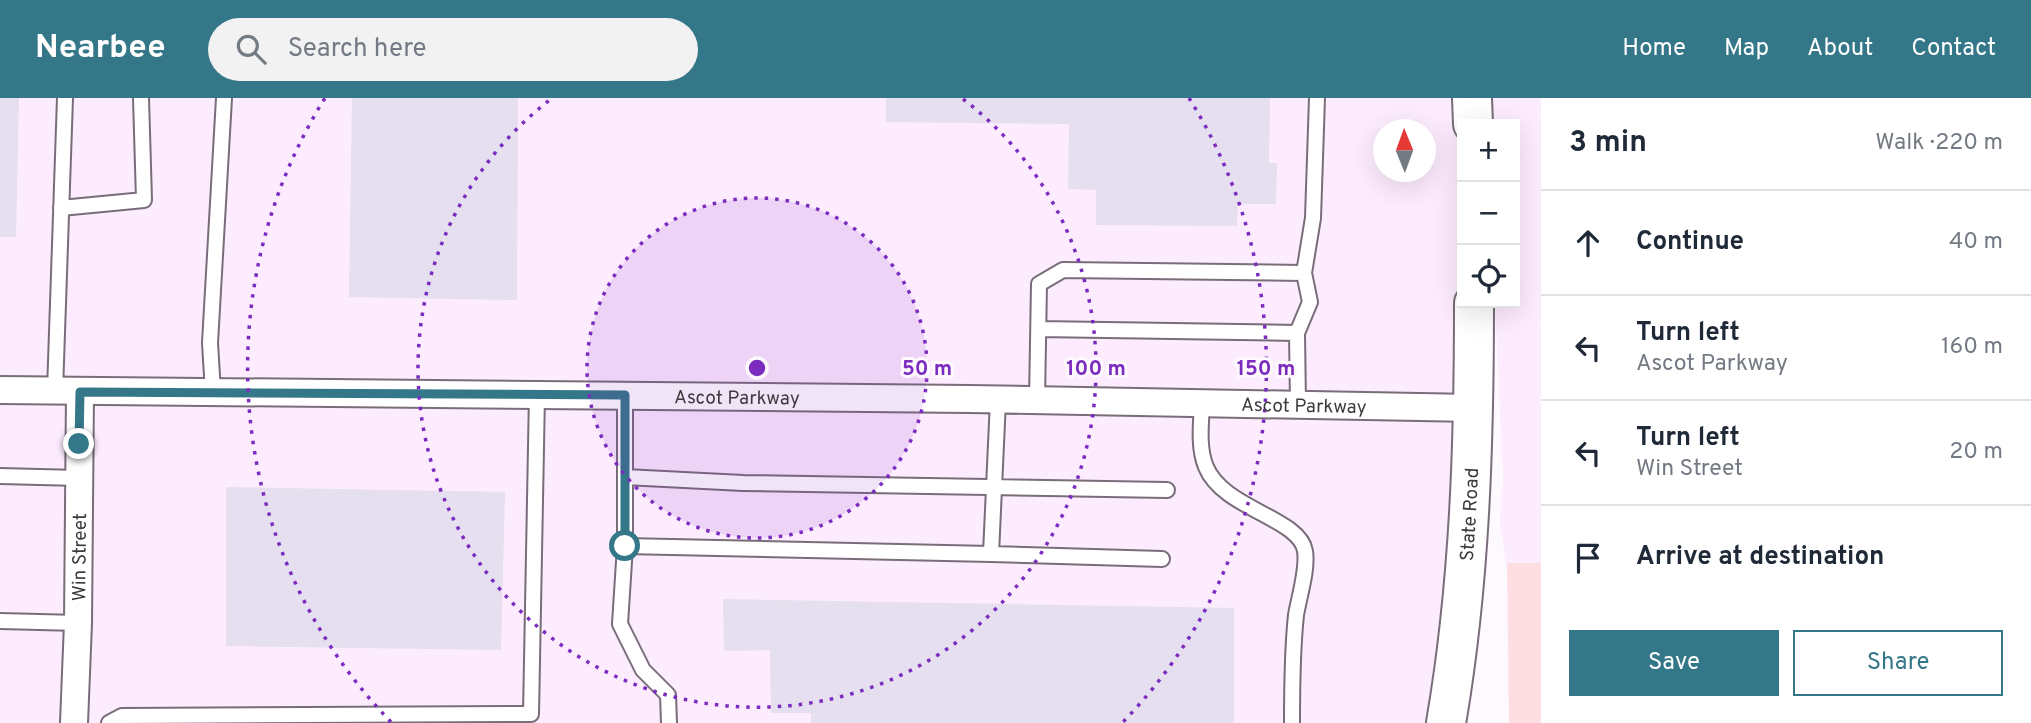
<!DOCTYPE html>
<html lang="en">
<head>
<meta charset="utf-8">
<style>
  :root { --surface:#fff; --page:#f2f2f3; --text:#1f2937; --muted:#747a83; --line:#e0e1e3; --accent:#347788 }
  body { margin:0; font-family:Overpass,sans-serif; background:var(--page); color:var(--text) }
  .controls { position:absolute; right:21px; top:21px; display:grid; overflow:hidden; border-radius:0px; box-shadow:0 7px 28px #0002 }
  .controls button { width:63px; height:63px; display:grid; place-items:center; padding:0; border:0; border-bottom:2px solid var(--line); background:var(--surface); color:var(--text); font:35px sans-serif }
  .compass { position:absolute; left:1373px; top:21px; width:63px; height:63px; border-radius:50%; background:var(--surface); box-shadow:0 7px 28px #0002; rotate:359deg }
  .stop { position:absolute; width:21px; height:21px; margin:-16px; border:5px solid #347788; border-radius:50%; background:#fff }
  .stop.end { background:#347788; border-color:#fff; box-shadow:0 2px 7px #0008 }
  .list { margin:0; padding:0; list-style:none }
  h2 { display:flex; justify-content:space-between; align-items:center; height:91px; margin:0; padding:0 28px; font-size:30px }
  h2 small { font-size:23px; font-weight:400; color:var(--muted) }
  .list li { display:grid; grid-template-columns:46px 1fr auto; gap:21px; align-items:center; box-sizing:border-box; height:105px; padding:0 28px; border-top:2px solid var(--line) }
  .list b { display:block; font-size:26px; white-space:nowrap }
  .list p { margin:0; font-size:23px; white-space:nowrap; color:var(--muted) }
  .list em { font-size:23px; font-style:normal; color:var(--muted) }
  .actions { display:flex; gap:14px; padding:21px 28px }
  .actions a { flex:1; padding:16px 0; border:2px solid var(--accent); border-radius:0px; text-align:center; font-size:24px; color:var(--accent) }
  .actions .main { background:var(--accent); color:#fff }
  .icon { flex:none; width:38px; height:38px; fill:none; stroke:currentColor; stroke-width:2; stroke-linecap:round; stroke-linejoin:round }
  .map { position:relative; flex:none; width:1541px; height:625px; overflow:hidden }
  header { display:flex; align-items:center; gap:42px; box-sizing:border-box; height:98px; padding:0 35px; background:var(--accent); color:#fff }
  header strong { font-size:33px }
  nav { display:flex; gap:38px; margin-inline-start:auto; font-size:24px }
  .search { width:490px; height:63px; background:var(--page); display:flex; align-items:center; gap:18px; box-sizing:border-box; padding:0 24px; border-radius:38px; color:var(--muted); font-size:26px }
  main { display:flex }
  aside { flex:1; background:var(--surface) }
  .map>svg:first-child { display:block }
</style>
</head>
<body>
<header>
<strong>Nearbee</strong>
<div class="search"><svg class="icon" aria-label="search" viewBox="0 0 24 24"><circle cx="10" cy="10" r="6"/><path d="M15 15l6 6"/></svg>Search here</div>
<nav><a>Home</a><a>Map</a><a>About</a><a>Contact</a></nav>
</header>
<main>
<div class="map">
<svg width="1541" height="625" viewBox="0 0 1541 625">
  <rect width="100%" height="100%" fill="#fef9fe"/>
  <path fill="#fdebfe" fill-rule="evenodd" d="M0 0H1472L1462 26V205L1446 625H0ZM1384 32H1426V74H1384Z
    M1485 0H1541V471L1507 473 1500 424 1503 381 1495 205H1515V26H1487Z"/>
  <path fill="#fddee3" d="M1507 465H1541V625H1509Z"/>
  <path fill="#e5dfef" d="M0 0H19L16 139H0Z
    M352 0H518L517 202 349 199Z
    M886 0H1270L1269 65H1277L1276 106H1238L1237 128 1096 127V92L1068 91 1069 26 886 24Z
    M226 389 505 394 501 552 226 548Z
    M723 501 1234 510V625H811V615H771L770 552 724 553Z"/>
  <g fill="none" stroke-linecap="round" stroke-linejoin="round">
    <defs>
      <path id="lane" d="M61 110 144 102 141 0
        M1304 175 1313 120 1317 0
        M1039 231 1297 235
        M55 293 65 0
        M213 294 210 245 224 0
        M625 297V448L991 456
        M998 302 991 456 1162 461
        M1037 302 1039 186 1063 172 1304 175 1310 204 1297 235 1298 307
        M1202 305C1201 326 1198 350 1206 369 1223 411 1300 420 1305 453 1308 471 1299 499 1296 517 1292 554 1292 589 1292 625
        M0 378 79 380
        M625 379 743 385 1167 392
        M625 448 620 526 643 572 668 597 669 625
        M0 523 78 525
        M109 625 122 618 531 616 537 296"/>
      <g id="street">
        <path id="s1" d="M0 292 969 301 1474 310"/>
        <path id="s2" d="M74 625 78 525 80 294"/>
      </g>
      <g id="primary">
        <path d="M1472 0 1473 26"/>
        <path id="s3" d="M1446 625C1470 486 1474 345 1474 205"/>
      </g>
    </defs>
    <use href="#lane" stroke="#786d78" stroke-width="18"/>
    <use href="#street" stroke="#786d78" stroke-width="30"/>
    <use href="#primary" stroke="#786d78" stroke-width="42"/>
    <use href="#lane" stroke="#fff" stroke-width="14"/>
    <use href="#street" stroke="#fff" stroke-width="26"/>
    <use href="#primary" stroke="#fff" stroke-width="38"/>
  </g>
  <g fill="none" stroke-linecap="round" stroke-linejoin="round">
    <path stroke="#347788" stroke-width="9" d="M79 346 80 294 625 297V448"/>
  </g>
  <circle cx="757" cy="270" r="170" fill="#7b2cbf" fill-opacity=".12"/>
  <g fill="none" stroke="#7b2cbf" stroke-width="3.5" stroke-dasharray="3.5 7">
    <circle cx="757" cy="270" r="170"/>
    <path d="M963 1A339 339 0 1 1 551 1"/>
    <path d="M391 624A509 509 0 0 1 325 0M1189 0A509 509 0 0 1 1123 624"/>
  </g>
  <g text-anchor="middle" stroke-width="6" stroke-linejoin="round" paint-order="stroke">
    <g font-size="19" fill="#3f3a3f" stroke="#fef9fe">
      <text dy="7" stroke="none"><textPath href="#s1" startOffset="737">Ascot Parkway</textPath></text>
      <text dy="7" stroke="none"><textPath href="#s1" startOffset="1304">Ascot Parkway</textPath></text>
      <text dy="7" stroke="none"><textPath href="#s3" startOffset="210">State Road</textPath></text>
      <text dy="7" stroke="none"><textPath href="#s2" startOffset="166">Win Street</textPath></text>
    </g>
  </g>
  <circle cx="757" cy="270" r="10" fill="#7b2cbf" stroke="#fef9fe" stroke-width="3.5"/>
  <g font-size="21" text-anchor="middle" font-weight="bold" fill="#7b2cbf" stroke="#fef9fe" stroke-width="6" stroke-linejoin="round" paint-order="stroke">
    <text x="927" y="277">50 m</text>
    <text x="1096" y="277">100 m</text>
    <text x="1266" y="277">150 m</text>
  </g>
</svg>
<div class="controls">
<button>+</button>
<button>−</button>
<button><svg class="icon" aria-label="locate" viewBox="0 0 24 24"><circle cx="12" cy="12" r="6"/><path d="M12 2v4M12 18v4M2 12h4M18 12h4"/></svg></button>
</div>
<svg class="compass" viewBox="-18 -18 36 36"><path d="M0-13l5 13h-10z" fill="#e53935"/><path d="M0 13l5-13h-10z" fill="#747a83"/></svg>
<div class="stop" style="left:625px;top:448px"></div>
<div class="stop end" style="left:79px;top:346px"></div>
</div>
<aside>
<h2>3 min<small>Walk · 220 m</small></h2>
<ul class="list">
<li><svg class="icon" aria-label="ahead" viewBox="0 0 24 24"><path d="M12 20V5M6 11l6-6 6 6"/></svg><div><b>Continue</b></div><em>40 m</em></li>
<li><svg class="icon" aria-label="left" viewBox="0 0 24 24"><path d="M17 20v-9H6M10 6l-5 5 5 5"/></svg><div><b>Turn left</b><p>Ascot Parkway</p></div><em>160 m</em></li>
<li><svg class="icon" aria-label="left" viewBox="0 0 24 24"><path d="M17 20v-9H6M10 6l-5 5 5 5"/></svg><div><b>Turn left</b><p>Win Street</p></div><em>20 m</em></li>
<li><svg class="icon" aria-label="arrive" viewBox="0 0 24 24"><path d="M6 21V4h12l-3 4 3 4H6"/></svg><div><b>Arrive at destination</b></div></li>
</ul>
<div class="actions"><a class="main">Save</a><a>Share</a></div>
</aside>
</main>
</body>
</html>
